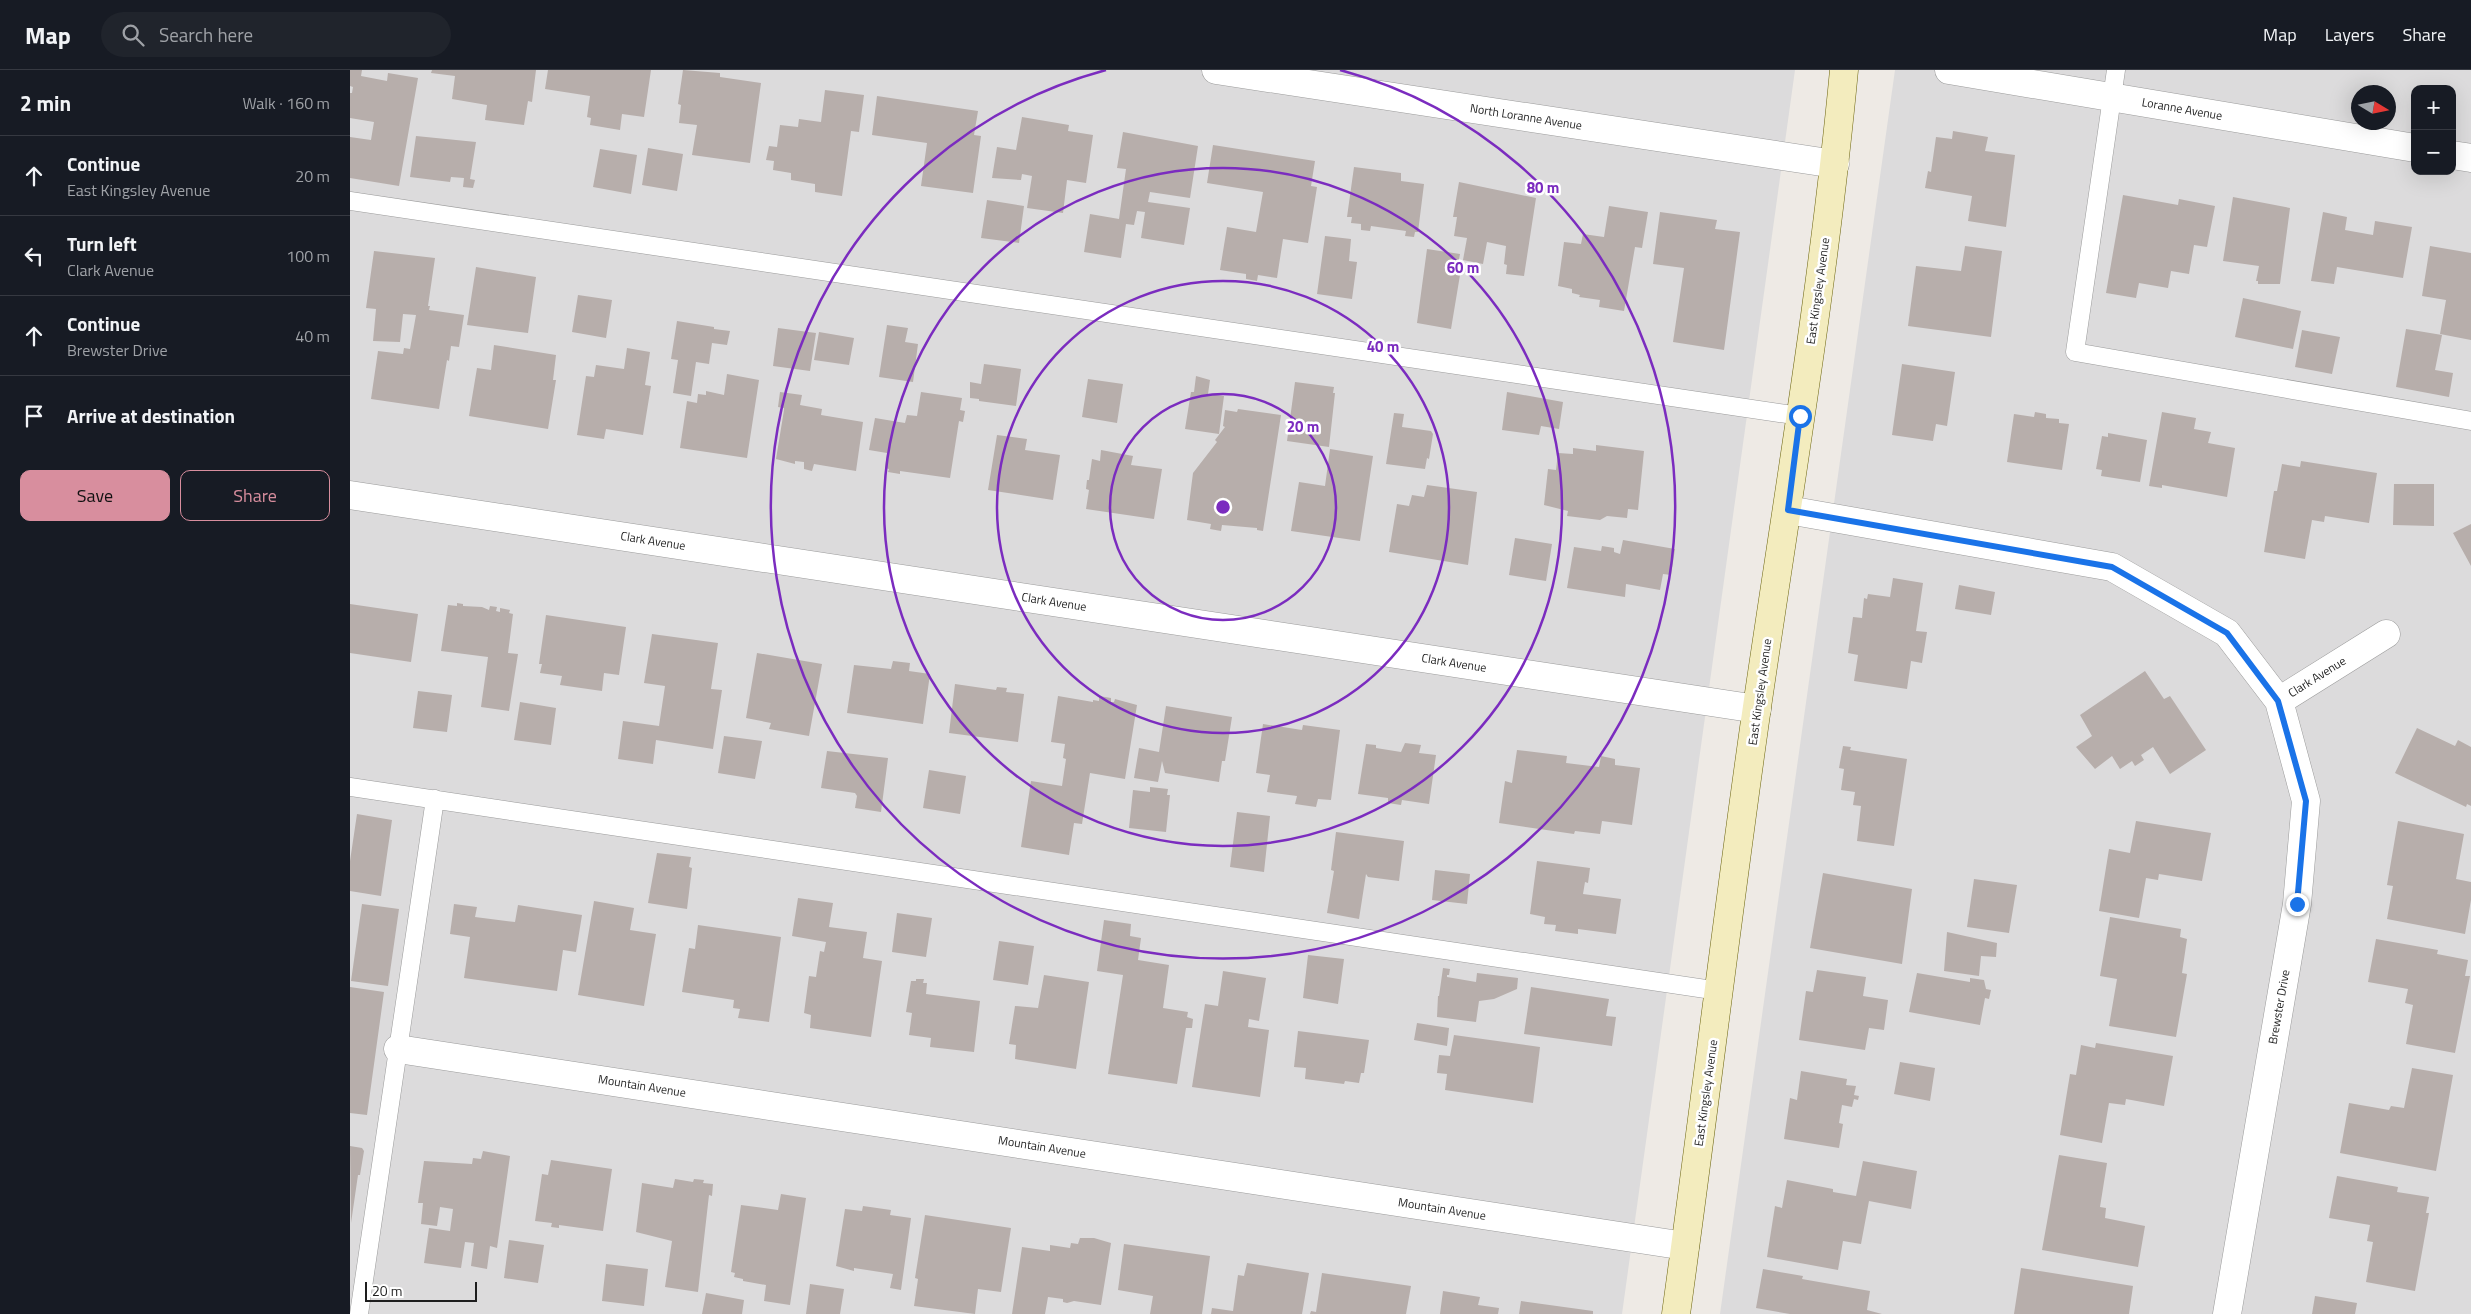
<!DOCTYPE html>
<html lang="en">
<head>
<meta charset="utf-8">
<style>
  :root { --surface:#171b24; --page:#20242c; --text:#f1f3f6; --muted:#9ea1a6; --line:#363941; --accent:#d88e9e }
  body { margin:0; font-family:"Titillium Web",sans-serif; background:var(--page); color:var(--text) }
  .controls { position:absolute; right:15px; top:15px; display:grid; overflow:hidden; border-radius:10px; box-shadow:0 5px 20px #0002 }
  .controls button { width:45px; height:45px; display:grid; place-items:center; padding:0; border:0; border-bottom:1px solid var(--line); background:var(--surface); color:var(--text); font:25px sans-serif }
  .compass { position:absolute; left:2001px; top:15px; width:45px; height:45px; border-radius:50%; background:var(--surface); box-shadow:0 5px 20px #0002; rotate:100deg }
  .scale { position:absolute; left:15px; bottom:12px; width:112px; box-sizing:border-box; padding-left:5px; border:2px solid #1e1e1e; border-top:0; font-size:14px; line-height:18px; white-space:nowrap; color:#1e1e1e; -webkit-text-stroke:4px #fff; paint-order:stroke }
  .stop { position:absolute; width:15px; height:15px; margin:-11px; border:4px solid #1a73e8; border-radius:50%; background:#fff }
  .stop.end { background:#1a73e8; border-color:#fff; box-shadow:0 1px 5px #0008 }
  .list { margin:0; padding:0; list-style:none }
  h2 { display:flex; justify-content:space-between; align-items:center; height:65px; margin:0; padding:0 20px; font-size:21px }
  h2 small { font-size:16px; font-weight:400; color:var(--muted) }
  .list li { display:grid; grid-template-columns:32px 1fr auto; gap:15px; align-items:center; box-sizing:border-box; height:80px; padding:0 20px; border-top:1px solid var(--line) }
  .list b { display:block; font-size:19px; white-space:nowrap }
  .list p { margin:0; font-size:16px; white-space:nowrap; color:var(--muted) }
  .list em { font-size:16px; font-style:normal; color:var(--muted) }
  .actions { display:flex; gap:10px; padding:15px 20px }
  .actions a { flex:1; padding:11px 0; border:1px solid var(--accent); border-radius:10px; text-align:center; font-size:18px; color:var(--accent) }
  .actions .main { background:var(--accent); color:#111 }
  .icon { flex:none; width:28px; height:28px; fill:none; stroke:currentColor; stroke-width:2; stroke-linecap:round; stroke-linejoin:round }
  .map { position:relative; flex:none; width:2121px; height:1244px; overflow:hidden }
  header { display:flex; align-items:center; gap:30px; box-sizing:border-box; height:70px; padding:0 25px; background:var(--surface); border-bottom:1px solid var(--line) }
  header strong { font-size:24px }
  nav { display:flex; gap:28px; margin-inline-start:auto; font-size:18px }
  .search { width:350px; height:45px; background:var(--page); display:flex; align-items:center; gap:12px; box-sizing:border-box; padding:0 18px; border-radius:28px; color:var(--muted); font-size:19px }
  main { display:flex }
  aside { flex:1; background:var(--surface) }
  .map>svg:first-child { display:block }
</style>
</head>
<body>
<header>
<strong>Map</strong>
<div class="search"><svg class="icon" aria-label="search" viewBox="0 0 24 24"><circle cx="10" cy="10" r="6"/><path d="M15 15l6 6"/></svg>Search here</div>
<nav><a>Map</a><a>Layers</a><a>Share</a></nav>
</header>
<main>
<aside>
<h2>2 min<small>Walk · 160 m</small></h2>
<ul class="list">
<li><svg class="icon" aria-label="ahead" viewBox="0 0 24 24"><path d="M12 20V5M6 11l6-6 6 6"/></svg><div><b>Continue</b><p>East Kingsley Avenue</p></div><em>20 m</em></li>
<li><svg class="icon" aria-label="left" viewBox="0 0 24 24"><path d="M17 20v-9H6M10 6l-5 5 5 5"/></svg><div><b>Turn left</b><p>Clark Avenue</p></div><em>100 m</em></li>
<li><svg class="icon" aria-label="ahead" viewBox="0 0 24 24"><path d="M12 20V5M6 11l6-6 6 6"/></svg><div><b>Continue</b><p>Brewster Drive</p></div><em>40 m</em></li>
<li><svg class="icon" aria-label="arrive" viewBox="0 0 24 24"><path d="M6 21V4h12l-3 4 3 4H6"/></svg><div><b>Arrive at destination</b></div></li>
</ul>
<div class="actions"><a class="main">Save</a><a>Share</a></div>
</aside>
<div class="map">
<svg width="2121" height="1244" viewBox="0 0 2121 1244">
  <rect width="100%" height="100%" fill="#eeeae5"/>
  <path fill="#dcdbdc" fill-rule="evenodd" d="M0 0H1445L1272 1244H0Z
    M1545 0H2121V1244H1370ZM2065 19H2102V101H2065ZM2008 22H2038V52H2008Z"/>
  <path fill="#b7aeab" d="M0 0H12L11 6 37 11 38 3 68 8 49 116 0 108V67L21 70 24 52 0 48V23H2L3 17 0 16Z
    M82 0H186L182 32 178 31 174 55 135 50 137 35 102 29 105 6 81 3Z
    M198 0H301L294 47 272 44 270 60 240 55 241 48 237 47 240 26 195 19Z
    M333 0 370 3V7L411 13 400 93 342 85 347 55 329 53 331 35 328 34Z
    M475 20 514 25 509 62 501 61 492 126 465 122V114L441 110V103L423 100 424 91 416 90 419 76 427 77 430 55 448 57 449 49 471 52Z
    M527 26 628 41 624 65 631 66 623 123 571 116 577 73 522 65Z
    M672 47 719 55 718 61 743 65 736 113 717 110 713 143 677 138 682 106 672 104 671 110 642 108 647 77 666 80Z
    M1603 61 1638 67 1635 81 1665 85 1656 157 1618 151 1622 126 1575 118 1578 101 1581 102 1586 67 1602 69Z
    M773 62 848 76 840 128 800 122 798 132 840 138 834 175 791 168 795 142 787 141 784 155 776 154 771 188 734 182 740 144 769 149 776 99 767 98Z
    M66 66 126 72 120 109 125 110 123 118 113 117 114 108 101 107 100 112 60 107Z
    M863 75 965 91 961 116 967 117 958 173 933 169 927 208 908 205 907 211 896 209V204L870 200 877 157 906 162 913 122 857 113Z
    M298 78 333 84 327 121 292 115Z
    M250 79 287 85 281 124 243 117Z
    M1004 97 1051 103V111L1074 114 1068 162H1065L1064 167 1055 166 1056 161 1021 156 1020 161 1011 160V154L1001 153 1002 147H997Z
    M1109 112 1186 128 1174 206 1156 204 1157 195 1154 194 1156 176 1137 172 1133 194 1113 190 1117 168 1104 166 1107 147H1103Z
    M1773 125 1828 135 1829 129 1865 136 1857 177 1844 175 1839 204 1821 201 1818 218 1789 213 1786 228 1756 223Z
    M1883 127 1940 138 1930 214H1908V211H1906L1909 196 1873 191Z
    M637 130 674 136 669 173 631 168Z
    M1259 136 1298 142 1292 178 1285 177 1274 241 1249 237 1250 230 1229 227 1230 225 1222 223V219L1208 216 1214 172 1231 174 1233 164 1254 167Z
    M1310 142 1367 150 1365 159 1390 162 1374 280 1323 272 1334 198 1303 194Z
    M1973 142 1997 147 1995 160 2023 165 2025 151 2062 157 2053 208 1987 197 1984 214 1961 211Z
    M975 166 1001 169 999 191 1007 192 1002 229 967 224Z
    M1615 176 1652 181 1641 267 1558 256 1566 196 1611 201Z
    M2080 176 2121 183V270L2090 264 2096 230 2072 226Z
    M1077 179 1110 184 1106 205H1110L1101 259 1067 253Z
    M24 181 85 188 78 236H80L79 240 114 245 109 277 101 276 99 291 97 290 89 339 21 329 28 281 53 284 54 278 60 279 66 245 53 244 50 272 23 271 26 239 16 238Z
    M126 197 186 207 178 263 117 255Z
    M228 225 262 230 256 268 222 262Z
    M1893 228 1951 241 1943 279 1885 267Z
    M327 251 364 257V259L380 261 377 275 362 273 359 294 346 292 341 326 323 323 328 290 321 289Z
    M537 255 558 258 555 272 568 274 563 312 529 307Z
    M428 258 466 263 460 301 423 296Z
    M2056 259 2092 265 2085 300 2103 303 2099 327 2046 317Z
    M1952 260 1990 267 1982 304 1945 297Z
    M469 262 504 268 499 295 464 290Z
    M144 275 206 285 203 310H206L198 359 119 346 127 298 141 300Z
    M277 278 300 282 295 315 301 316 293 365 256 359 254 369 227 365 236 306 244 307 246 295 274 299Z
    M634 294 671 299 666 336 629 331V329L620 328V312L631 314Z
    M1552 294 1605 302 1597 356 1586 354 1583 371 1542 365Z
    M377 304 409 310 397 388 330 378 337 331 347 333 348 324 356 325V321L374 325Z
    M846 306 860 310 858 324 874 326 869 364 835 359 841 322H844Z
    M738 309 773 314 767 353 732 347Z
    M945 312 984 317 983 323H985L979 377 937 371Z
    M430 322 452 325 450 335 472 339 471 345 513 352 506 401 464 394 462 401 454 399V392L445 391V394L426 389 434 340V338L428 337Z
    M571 322 612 328 610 340 615 341 613 352 609 351 600 408 550 401V404L538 402 539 399 535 398 537 383 519 380 525 348 555 353 557 345 567 346Z
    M1157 322 1213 332 1209 359 1191 356 1189 365 1152 360Z
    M888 339 931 345 913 461 907 460V458L872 455 871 461 860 459 861 454 837 450 843 403 867 372 865 370 875 357 873 356 875 340 887 342Z
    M1685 342 1696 344V348L1709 349V353L1719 354 1712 400 1657 392 1664 344 1684 347Z
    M1812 342 1846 348 1844 359 1861 362 1858 373 1885 378 1877 427 1812 415V418L1799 416Z
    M1044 343 1054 344 1052 357 1081 361 1083 364 1079 389 1077 388 1075 399 1036 394Z
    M1758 363 1797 370 1790 412 1751 406 1752 400 1746 399 1752 366 1758 367Z
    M647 365 677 369 675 380 710 385 703 430 638 420Z
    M1246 375 1294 381 1288 440 1278 439 1277 448 1257 446 1250 450 1217 446 1218 441 1194 435 1198 399 1206 400 1208 383 1223 384V378L1246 381Z
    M980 379 1023 386 1010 471 941 461 949 412 975 416Z
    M751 380 783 386 781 395 812 399 804 449 736 439 739 420 736 419 737 410H739L742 389 750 391Z
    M1951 391 2027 403 2019 453 1975 446 1974 452 1962 450 1955 489 1914 482 1924 421H1927L1932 394 1950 397Z
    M2044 414H2084V456L2043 455Z
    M1077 415 1127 422 1118 495 1039 482 1047 434 1059 436 1062 425 1074 427Z
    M2121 454V496L2103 463Z
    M1165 468 1202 474 1196 511 1159 505Z
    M1273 470 1325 479 1321 505 1313 504 1310 520 1276 514 1275 527 1217 518 1224 477 1251 481 1252 476 1264 478V482L1270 484Z
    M1543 508 1573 513 1566 561 1577 562 1572 593 1561 591 1557 619 1504 611 1508 585 1498 583 1503 547 1512 548 1514 528 1517 529 1518 524 1540 527Z
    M1609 515 1645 522 1641 545 1605 539Z
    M107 533 113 534V536L132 537 139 540 140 536 147 537 146 541 150 542V538L160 540 159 543 163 544 158 583 168 584 159 641 131 637 138 587 91 581 98 535 107 536Z
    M0 534 68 544 61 592 0 583Z
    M196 545 276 557 269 605 254 603 252 621 210 615 212 606 190 603 192 594H189Z
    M302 564 368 573 361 619 372 620 363 679 306 670 303 694 268 689 273 651 309 656 315 616 294 613Z
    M407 583 472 594 459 666 419 659 421 653 396 648Z
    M543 591 560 593 559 601 580 604 573 654 497 643 504 595 541 599Z
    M1795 601 1814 629 1820 626 1856 680 1820 704 1803 677 1791 685 1794 690 1785 696 1782 691 1770 699 1762 686 1745 699 1726 677 1742 666 1730 645Z
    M605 614 646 620 647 617 657 618 656 622 674 624 668 672 599 663Z
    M68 621 102 625 97 662 63 658Z
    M708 626 743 632V630L749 631V626L761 628V632H764L765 629 787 635 775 709 740 703 732 754 724 753 719 785 671 777 681 711 712 716 716 689 713 688 715 674 701 672Z
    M170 632 206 638 201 675 164 670Z
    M816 636 882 647 875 691H872L869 712 815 703 812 691 808 712 784 708 789 678 809 682Z
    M913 654 952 660 953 655 990 660 981 730 968 729 966 737 945 734 947 726 917 722 920 705 906 703Z
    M2067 658 2105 676 2108 670 2121 677V736L2117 734 2116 737 2045 703Z
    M374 666 412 671 405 709 368 703Z
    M1055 673 1071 675 1069 683 1086 685 1079 734 1052 730 1051 735 1038 733V728L1008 724 1016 674 1026 675V678L1051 682Z
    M1493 676 1501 677 1500 680 1557 689 1544 776 1507 771 1511 736 1503 735 1505 722 1491 720 1494 699 1489 698Z
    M1167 680 1217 686 1216 693 1249 697 1251 686 1265 689V695L1290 698 1282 755 1252 751 1250 764 1225 761 1224 764 1149 753 1155 711 1162 713Z
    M477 681 538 688 531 742 505 738 507 726 505 723 471 718Z
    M579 700 616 706 610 744 573 738Z
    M800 717 818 719 817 725H820L816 762 779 758 783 720 800 722Z
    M887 742 920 746 914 802 880 797Z
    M7 744 42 750 31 826 0 821V791Z
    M1786 751 1861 763 1852 811 1809 804 1808 810 1796 808 1789 848 1749 841 1759 779 1780 783Z
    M2048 751 2114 764 2106 809 2121 812V830L2115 864 2037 849 2043 816 2037 815Z
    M986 762 1054 771 1049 811 1018 807 1016 804 1009 849 977 843 984 801 981 800Z
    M307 783 341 787 339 797 342 798 337 839 298 833Z
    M1187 791 1240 798 1238 813 1235 812 1233 824 1271 829 1266 864 1228 859V864L1205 861 1206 855 1194 854 1195 847 1180 844Z
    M1085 800 1120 804 1117 834 1082 830Z
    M1473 803 1562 819 1552 894 1460 878Z
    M1624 809 1667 815 1659 863 1617 857Z
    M448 828 483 833 479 857 517 862 513 888 532 891 521 967 460 958 461 945 454 943 459 906 466 907 470 881 474 882 476 872 442 866Z
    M244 831 284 838 280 860 306 864 294 936 228 925Z
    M12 834 49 839 38 916 1 911Z
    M104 834 127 837 125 847 165 852 168 835 232 845 226 882 213 880 207 921 114 908 120 867 100 864Z
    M547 843 582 848 576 887 542 882Z
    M1760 847 1831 859 1830 867 1837 869 1832 903 1837 904 1826 967 1759 956 1767 909 1750 906Z
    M754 850 781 854 780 866 791 868 788 890 819 895 813 938 838 942 837 947 843 949 842 958H836L827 1014 758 1004 773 905 747 901Z
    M348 855 431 867 419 952 388 948 390 939 383 938 384 930 332 922 339 878 345 879Z
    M1597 862 1647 873 1646 887 1631 886 1629 906 1594 901Z
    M2026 869 2088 880 2087 884 2118 890 2115 906H2120L2105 983 2056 974 2063 935 2055 933 2058 919 2018 912Z
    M649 871 684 876 678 915 643 910Z
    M958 885 994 889 988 934 953 928Z
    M1093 898 1100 899 1099 905H1097V907L1126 912 1127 903 1168 908 1167 919 1144 929 1129 931 1126 952 1087 947 1088 926H1089Z
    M1467 900 1516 907 1513 926 1538 930 1534 960 1519 958 1515 980 1449 970 1456 921 1463 922Z
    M873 901 916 908 909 951 899 949 898 957 919 960 910 1027 842 1017 855 934 868 936Z
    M1567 903 1620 912V908L1634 910 1636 919 1641 920 1639 929 1635 928 1630 955 1559 942Z
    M694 905 739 912 726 999 665 989 666 975 659 974 665 936 688 938Z
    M566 909H574L573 913H577L576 924 630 931 624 982 580 977 581 968 559 965 562 943 556 942 561 911H566Z
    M0 917 34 922 17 1045 0 1043Z
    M1181 917 1259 929 1256 946 1266 947 1262 976 1174 964Z
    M1067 953 1099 958 1097 976 1064 970Z
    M948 961 1019 970 1014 1003H1011L1009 1013 995 1011 994 1014 955 1009 956 998 944 997Z
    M1104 965 1190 977 1183 1033 1095 1020 1097 1004 1087 1003 1089 985 1100 986Z
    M1746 973 1823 986 1814 1036 1776 1029 1775 1035 1759 1033 1752 1073 1710 1065 1720 1004 1726 1005 1731 975 1745 978Z
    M1550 992 1585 998 1580 1031 1544 1024Z
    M2062 998 2103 1005 2086 1101 1990 1083 1999 1033 2039 1040 2041 1036 2054 1038Z
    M1451 1001 1497 1009 1496 1015 1506 1016 1504 1025 1509 1026 1508 1030 1504 1029 1502 1037 1492 1035 1489 1053 1493 1054 1489 1078 1434 1069 1440 1028 1447 1030Z
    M0 1076 12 1078 14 1081 10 1105H8L1 1153Z
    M133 1081 160 1086 147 1178 140 1176 137 1199 121 1196 124 1173 115 1172 111 1198 74 1193 79 1158 100 1161 103 1139 90 1137 87 1156 71 1154 73 1133H68L74 1091 122 1094 123 1088 131 1089Z
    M1709 1085 1757 1093 1750 1137 1756 1138 1755 1148 1795 1156 1788 1197 1692 1180Z
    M201 1090 262 1099 253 1161 209 1155V1158L201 1157 202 1153 185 1151 192 1104 198 1105Z
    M1513 1091 1567 1101 1561 1139 1519 1131 1511 1174 1493 1171 1488 1200 1417 1187 1425 1136 1432 1138 1437 1110 1483 1119V1122L1506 1126Z
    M1987 1106 2048 1117 2047 1122 2079 1127 2076 1143H2079L2065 1221 2016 1212 2023 1172 2017 1171 2020 1155 1979 1148Z
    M325 1109 343 1112 344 1109 354 1110 353 1113 363 1114 362 1126 359 1125 348 1222 315 1217 322 1171 286 1162 292 1113 323 1118Z
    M431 1124 456 1128 440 1235 414 1231 416 1215 393 1211V1209L384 1207 385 1203 381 1202 391 1135 428 1140Z
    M513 1136 541 1140 540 1145 561 1148 551 1220 540 1218 543 1204 504 1198V1201L486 1196 495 1139 512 1141Z
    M575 1145 661 1158 651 1222 628 1219 625 1244 564 1236 568 1209 565 1208Z
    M730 1168H744L761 1173 751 1235 724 1231 717 1233 713 1232V1229L698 1227 695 1244H662L672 1177 700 1181V1175L720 1178 721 1173 728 1174Z
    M159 1170 194 1175 188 1213 154 1208Z
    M774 1174 860 1186 852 1244H800L803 1226 768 1220Z
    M897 1193 959 1203 952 1244H861L862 1238 883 1241 888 1205 894 1206Z
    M256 1194 298 1199 294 1236 252 1231Z
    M1671 1198 1783 1216 1779 1244H1664Z
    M1413 1199 1453 1206 1452 1209 1520 1221 1517 1240 1532 1244H1440L1406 1238Z
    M972 1203 1061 1216 1056 1244H960L961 1241 966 1242Z
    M460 1214 494 1219 490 1244H456Z
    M1093 1221 1130 1227 1128 1235 1149 1238 1148 1244H1090Z
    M356 1223 394 1230 392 1244H352Z
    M1965 1226 2007 1233 2005 1244H1962Z
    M1171 1231 1243 1241V1244H1169Z"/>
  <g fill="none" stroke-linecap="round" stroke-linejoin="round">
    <defs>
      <path id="lane" d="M1766 0 1725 282 2121 351
        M0 131 1450 346
        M0 717 1369 921
        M9 1244 85 729"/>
      <path id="street" d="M866 0 1485 94
        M1599 0 2065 78
        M2102 85 2121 88
        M0 425 1407 639
        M1438 440 1762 497 1877 563 1929 631 2036 564
        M48 979 1335 1176
        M1877 1244 1947 834 1956 731 1929 631"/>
      <path id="secondary" d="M1326 1244C1354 1042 1378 839 1407 637 1438 425 1474 213 1494 0"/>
    </defs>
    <use href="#lane" stroke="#9b9b9b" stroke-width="19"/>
    <use href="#street" stroke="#9b9b9b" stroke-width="29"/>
    <use href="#secondary" stroke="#6b640f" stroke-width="29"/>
    <use href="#lane" stroke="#fff" stroke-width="18"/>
    <use href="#street" stroke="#fff" stroke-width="28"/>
    <use href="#secondary" stroke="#f3ecbe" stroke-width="28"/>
  </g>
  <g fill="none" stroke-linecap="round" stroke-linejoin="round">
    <path stroke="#1a73e8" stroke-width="6" d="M1450 346 1438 440 1762 497 1877 563 1928 631 1956 731 1947 834"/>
  </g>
  <g fill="none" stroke="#7b2cbf" stroke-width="2.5">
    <circle cx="873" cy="437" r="113"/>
    <circle cx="873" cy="437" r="226"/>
    <circle cx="873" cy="437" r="339"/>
    <path d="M990 0A452 452 0 1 1 756 0"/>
  </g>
  <g text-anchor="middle" stroke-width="5" stroke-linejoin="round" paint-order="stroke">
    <g font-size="12" fill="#1e1e1e" stroke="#fff">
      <text transform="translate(1832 39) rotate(10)" y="4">Loranne Avenue</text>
      <text transform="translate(1176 47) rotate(9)" y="4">North Loranne Avenue</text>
      <text transform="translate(1468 221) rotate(-82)" y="4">East Kingsley Avenue</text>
      <text transform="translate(303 471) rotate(9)" y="4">Clark Avenue</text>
      <text transform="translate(704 532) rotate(9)" y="4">Clark Avenue</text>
      <text transform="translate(1104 593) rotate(9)" y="4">Clark Avenue</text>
      <text transform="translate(1967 607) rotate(-32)" y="4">Clark Avenue</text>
      <text transform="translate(1410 622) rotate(-82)" y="4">East Kingsley Avenue</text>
      <text transform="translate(1929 937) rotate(-80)" y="4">Brewster Drive</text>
      <text transform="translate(292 1016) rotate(9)" y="4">Mountain Avenue</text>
      <text transform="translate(1356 1023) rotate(-82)" y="4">East Kingsley Avenue</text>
      <text transform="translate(692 1077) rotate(9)" y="4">Mountain Avenue</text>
      <text transform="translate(1092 1139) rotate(9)" y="4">Mountain Avenue</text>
    </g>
  </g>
  <circle cx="873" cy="437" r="8" fill="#7b2cbf" stroke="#fff" stroke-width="2.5"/>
  <g font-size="15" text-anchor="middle" font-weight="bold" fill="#7b2cbf" stroke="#fff" stroke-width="5" stroke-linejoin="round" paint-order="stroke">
    <text x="1193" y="123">80 m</text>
    <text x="1113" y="203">60 m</text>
    <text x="1033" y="282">40 m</text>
    <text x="953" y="362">20 m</text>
  </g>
</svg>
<div class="controls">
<button>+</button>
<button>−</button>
</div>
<svg class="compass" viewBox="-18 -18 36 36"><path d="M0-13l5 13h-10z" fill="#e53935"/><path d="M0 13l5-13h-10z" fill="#9ea1a6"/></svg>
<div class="scale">20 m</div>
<div class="stop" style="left:1450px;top:346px"></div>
<div class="stop end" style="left:1947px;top:834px"></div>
</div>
</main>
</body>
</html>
